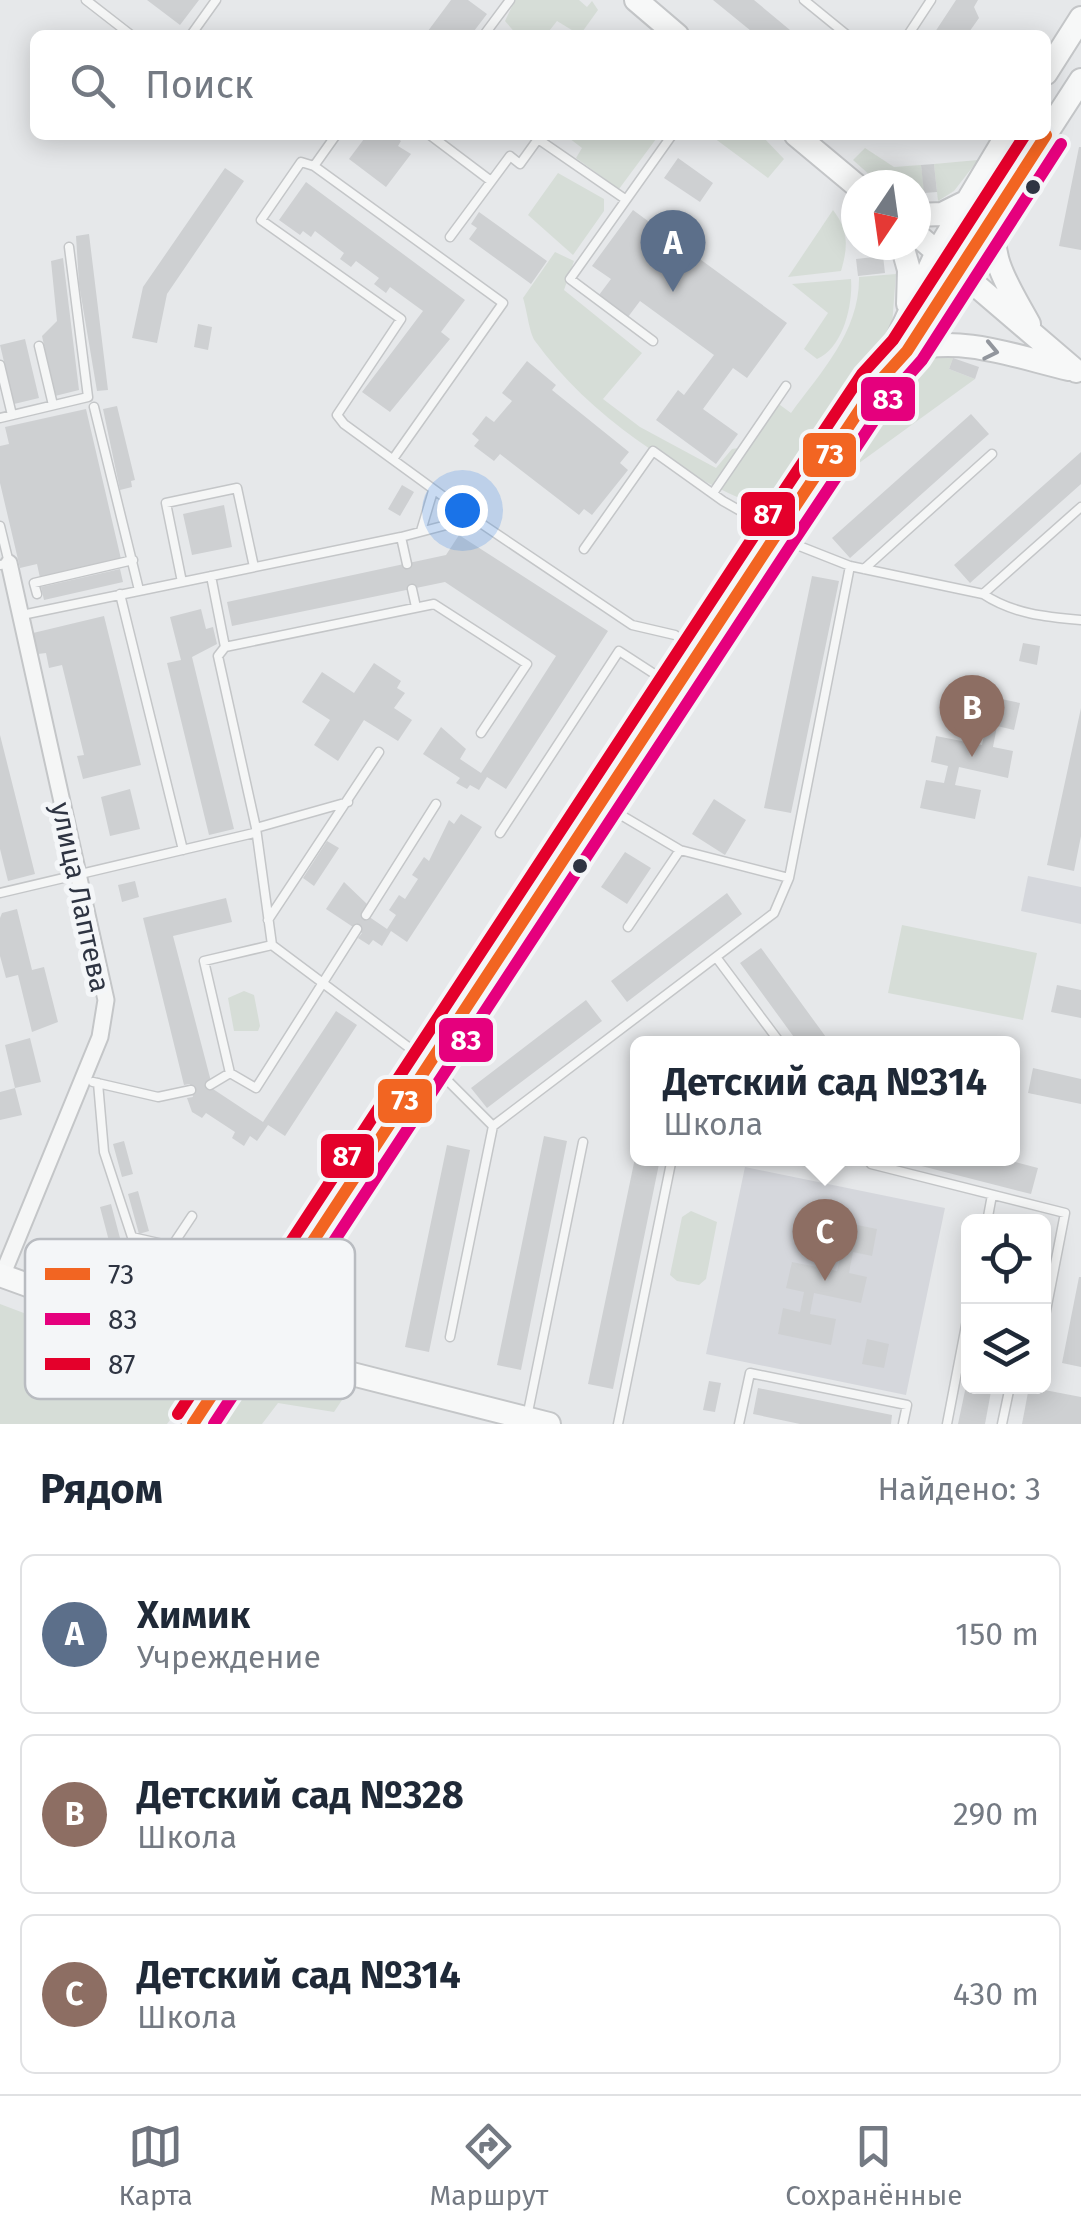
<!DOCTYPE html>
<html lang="ru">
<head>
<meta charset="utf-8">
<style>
  :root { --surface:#fff; --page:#f2f2f3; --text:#1f2937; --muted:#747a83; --line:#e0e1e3; --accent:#6e737d }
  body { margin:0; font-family:"Fira Sans",sans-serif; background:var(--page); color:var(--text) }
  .controls { position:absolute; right:30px; bottom:30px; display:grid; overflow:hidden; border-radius:15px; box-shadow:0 5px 25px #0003 }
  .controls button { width:90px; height:90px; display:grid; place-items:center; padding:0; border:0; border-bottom:2px solid var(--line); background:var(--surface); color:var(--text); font:50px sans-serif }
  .compass { position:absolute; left:841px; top:170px; width:90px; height:90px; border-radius:50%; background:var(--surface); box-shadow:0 5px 25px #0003; rotate:193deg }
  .you { position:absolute; left:462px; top:510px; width:35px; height:35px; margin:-25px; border:8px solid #fff; border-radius:50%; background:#1a73e8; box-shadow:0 0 0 15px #1a73e833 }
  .badge { display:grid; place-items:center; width:65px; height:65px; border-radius:50%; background:var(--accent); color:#fff; font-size:32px; font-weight:700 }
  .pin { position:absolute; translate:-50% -82px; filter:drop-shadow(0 2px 5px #0008) }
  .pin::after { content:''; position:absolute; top:52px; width:35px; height:30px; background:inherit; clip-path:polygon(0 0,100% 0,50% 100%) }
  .popup { position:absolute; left:630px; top:1036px; width:390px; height:130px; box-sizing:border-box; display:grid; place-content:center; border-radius:15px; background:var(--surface); filter:drop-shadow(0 2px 8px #0005); font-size:32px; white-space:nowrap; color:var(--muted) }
  .popup b { font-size:38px; color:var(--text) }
  .popup::after { content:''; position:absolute; left:50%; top:100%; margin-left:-20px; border:20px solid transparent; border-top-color:var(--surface) }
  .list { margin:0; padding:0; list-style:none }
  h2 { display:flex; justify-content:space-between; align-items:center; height:130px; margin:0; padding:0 40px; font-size:42px }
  h2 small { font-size:32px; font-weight:400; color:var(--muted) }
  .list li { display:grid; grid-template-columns:65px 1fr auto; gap:30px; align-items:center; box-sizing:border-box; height:160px; margin:0 20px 20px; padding:0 20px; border:2px solid var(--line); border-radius:15px }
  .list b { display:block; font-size:38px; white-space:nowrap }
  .list p { margin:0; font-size:32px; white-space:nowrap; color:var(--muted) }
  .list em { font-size:32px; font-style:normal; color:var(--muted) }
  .icon { flex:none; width:55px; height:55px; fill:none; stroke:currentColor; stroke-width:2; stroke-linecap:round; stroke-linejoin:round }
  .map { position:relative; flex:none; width:1081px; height:1424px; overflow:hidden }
  .search { position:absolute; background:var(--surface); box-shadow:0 5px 25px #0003; left:30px; right:30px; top:30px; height:110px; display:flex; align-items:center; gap:25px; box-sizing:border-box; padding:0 35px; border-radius:15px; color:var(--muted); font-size:38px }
  .sheet { height:670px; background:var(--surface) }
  nav { display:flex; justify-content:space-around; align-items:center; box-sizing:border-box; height:140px; border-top:2px solid var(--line); background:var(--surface); font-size:28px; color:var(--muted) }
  nav a { display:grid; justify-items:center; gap:5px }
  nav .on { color:var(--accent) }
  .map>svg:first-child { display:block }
</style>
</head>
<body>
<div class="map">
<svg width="1081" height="1424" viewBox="0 0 1081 1424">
  <rect width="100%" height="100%" fill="#e6e8ea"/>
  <path fill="#d5d7dc" d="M1028 876 1081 887V924L1021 911Z
    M745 1167 945 1208 906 1395 706 1354Z"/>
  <path fill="#d6ddd7" d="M515 0H579L587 7 592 1 598 10 580 35 557 21 546 35H517L505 21Z
    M565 135H659L619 189 576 158 582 148Z
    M710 135H761L784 159 768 178Z
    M865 148 894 167 921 165 926 205 916 206V185H881L853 160Z
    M978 160 954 191 938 201 934 164Z
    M558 173 604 199V211L573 255 528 215Z
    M833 210C849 231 848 247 841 271L788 277Z
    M555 252 574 261 564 290 642 353 603 399 640 427 716 468 732 449 745 447 776 402 791 413C821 372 860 331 859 277L896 274 892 325 859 380 761 507C677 474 589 416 535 341 529 332 527 310 523 298Z
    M851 279C853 305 843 348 817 359L804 349 828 313 792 284Z
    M942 354 953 358 949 369 975 379 826 487 910 364 923 355Z
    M902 925 1037 953 1023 1020 888 993Z
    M244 991 254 995 260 1026 258 1031H234L228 998Z
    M691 1211 717 1222 706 1279 699 1285 677 1281 670 1275 682 1217Z
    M0 1304 151 1361 181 1405 167 1424H0Z
    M260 1377 286 1379 344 1397 334 1412 278 1403 262 1424H219L251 1380Z"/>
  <path fill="#ced0d2" d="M147 0H199L180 25Z
    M451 0H468L487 14 471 35H425Z
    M713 0H754L796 35H756Z
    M956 0H978L974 7 979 18 967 35H933Z
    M367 135H392L401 141 398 146 411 154 386 187 349 159Z
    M1079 147H1081V250L1059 246Z
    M678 158 713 183 700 202 664 178Z
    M934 164 937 192 924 193 921 165Z
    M225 168 244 181 167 294 157 343 132 338 143 287Z
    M306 182 465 300 441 332 450 339 390 412 362 392 423 311 390 287 386 293 374 284 379 278 356 261 351 267 340 259 344 253 315 231 311 237 303 231 300 235 279 220Z
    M633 210 787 323 747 378 733 368 703 409 738 434 716 464 656 420 678 390 684 395 714 355 640 301 628 317 599 295 611 279 592 266Z
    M479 212 547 261 531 284 469 239 477 228 471 224Z
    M89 234 108 390 97 391 79 284 76 236Z
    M883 256 885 273 858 276 856 259Z
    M63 258 79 390 55 396 42 336 57 321 51 261Z
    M198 324 212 327 208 350 194 347Z
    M25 339 39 398 14 404 0 345Z
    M953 358 979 367 975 379 949 369Z
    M527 361 556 385 552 390 629 452 620 463 628 470 592 515 584 509 579 515 500 454 494 461 474 446 479 440 472 434 486 416 494 422 512 401 502 393Z
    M117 406 135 480 131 481 132 487 120 490 103 409Z
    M86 409 121 559 40 578 37 564 20 568 0 483V446L9 444 5 427Z
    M971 414 989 434 850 558 832 538Z
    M1081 452V484L970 583 954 565Z
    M402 485 414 492 400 516 388 509Z
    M224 505 232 547 192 555 183 514Z
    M459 535 608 631 506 789 487 777 479 790 470 785 467 789 456 783 460 778 423 754 441 727 466 749 460 759 481 773 556 656 445 582 232 626 227 602 446 555Z
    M120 569 123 582 44 600 41 587Z
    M812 576 839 581 791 813 764 808Z
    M201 609 206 629 213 627 217 644 192 657 234 829 209 835 167 663 181 660 170 617Z
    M104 616 141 765 83 779 77 756 84 755 62 665 49 668 46 653 38 654 33 633Z
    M1023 643 1040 646 1037 665 1019 661Z
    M374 663 401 681 397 688 405 693 394 708 412 720 398 741 364 720 338 761 314 745 330 720 302 702 322 672 354 693Z
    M963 691 1020 703 1014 730 997 726 993 747 1013 751 1008 778 959 767 955 785 981 790 975 819 920 808 926 780 944 783 948 766 931 762 936 736 982 745 986 725 957 719Z
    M1081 708V836L1074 871 1047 865Z
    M0 735 35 874 8 881 0 849Z
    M130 789 140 829 110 836 101 797Z
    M714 799 746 820 725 855 692 834Z
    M461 814 482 827 407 942 391 931 382 946 373 940 369 945 358 938 362 933 326 909 344 882 367 904 362 912 387 929 396 915 389 910 399 895 405 899 418 879 412 875 424 857 429 861 449 820 454 824Z
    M327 841 339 848 314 886 303 878Z
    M625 852 651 868 627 904 601 887Z
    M135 881 139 897 122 902 118 885Z
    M727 893 742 914 627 1002 611 981Z
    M226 898 232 922 173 936 213 1089 263 1122 336 1011 357 1025 285 1136 268 1125 257 1141 250 1136 244 1146 232 1138 235 1132 206 1113 202 1118 192 1112 187 1098 193 1097 190 1084 184 1085 143 918Z
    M17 909 32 970 44 967 58 1022 32 1032 18 975 6 978 0 956V918L2 913Z
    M761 948 831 1044H799L740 963Z
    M1057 985 1081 990V1018L1051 1012Z
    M586 1000 602 1021 487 1108 471 1088Z
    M30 1038 41 1082 15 1088 5 1045Z
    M1033 1068 1081 1079V1104L1028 1093Z
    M15 1088 22 1115 0 1120V1092Z
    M544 1136 567 1141 521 1370 497 1365Z
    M124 1141 133 1174 122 1177 113 1144Z
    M447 1145 470 1150 429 1352 405 1347Z
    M635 1158 660 1159 613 1389 588 1384Z
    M999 1158 1038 1168 1031 1194 898 1160Z
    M138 1191 149 1231 139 1234 128 1194Z
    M111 1204 120 1238 109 1241 100 1207Z
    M822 1218 877 1229 872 1256 853 1252 849 1273 867 1277 861 1303 814 1293 810 1314 836 1319 831 1345 778 1334 783 1308 800 1312 804 1292 786 1288 792 1262 837 1271 842 1251 817 1245Z
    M131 1244 160 1250 158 1262 128 1256Z
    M1079 1277H1081V1367L1062 1363Z
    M867 1339 889 1344 884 1368 862 1364Z
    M709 1381 721 1383 715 1412 703 1410Z
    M966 1386H992L985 1424H958Z
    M1029 1387 1081 1397V1424H1022Z
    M758 1388 892 1415 891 1424H800L753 1414Z"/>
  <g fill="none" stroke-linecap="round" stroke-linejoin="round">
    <defs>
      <path id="service" d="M86 0 131 35
        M804 0 847 35
        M191 35 216 0
        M484 35 510 0
        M908 35 931 0
        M430 135 491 181
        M314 166 336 135
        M450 237 510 156 520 164 538 139 625 199
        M653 341 570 279 672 135
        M39 346 53 405
        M0 365 12 415
        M94 407 139 590
        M0 418 88 397 69 247
        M393 459 503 303 314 166 301 162 261 220 401 319 337 415 344 424 473 518
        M713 493 786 386
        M0 526 9 563 0 565
        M421 531 433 491
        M401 537 407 564
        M779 538 850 566 983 594C1013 614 1046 617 1081 620
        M584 549 653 451 723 501 774 530
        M864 569 992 454
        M211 576 225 647 218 656 256 828 272 945 431 1064 493 1126
        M182 582 166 503 237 488 254 567
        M412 589 416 607
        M37 594 34 583 133 560
        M120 594 183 850
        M983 594 1081 507
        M22 615 401 537 473 518 632 625 675 635 699 651
        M225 647 434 604 527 664 481 733
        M604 805 680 850 789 878
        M256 828 348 802
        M500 833 619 651 676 688
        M0 893 254 833
        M366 915 436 804
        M268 920 379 752
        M628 927 680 850
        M272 945 204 961 230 1073 256 1088 357 929
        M716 957 781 1044
        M93 1082 158 1097 191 1090
        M98 1083 104 1152 132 1237 172 1246 192 1216
        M210 1085 230 1073
        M867 1158 871 1164 1065 1213 1044 1321
        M987 1222 992 1195
        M450 1337 493 1126 774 913 789 878 850 566
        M527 1417 583 1142
        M618 1424 672 1158
        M739 1424 750 1373 907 1405 903 1424
        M947 1424 968 1315
        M1002 1424 1010 1386"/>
      <path id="minor" d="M2 1276 100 1037 106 1000 9 563"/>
      <path id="secondary" d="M636 0 677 35
        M1046 73 1081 18
        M1046 134 1081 80
        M796 135 856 185
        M916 215 942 214 964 203
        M996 215C986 256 1010 289 1029 324
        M916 234 1076 371
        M902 245 909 270 908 304
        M907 351C959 334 1017 357 1069 369
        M903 355 1046 135
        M0 1275 196 1346 293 1359 549 1424
        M193 1424 877 384 937 252 1007 135"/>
    </defs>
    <use href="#service" stroke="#c4c6c8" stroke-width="11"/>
    <use href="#minor" stroke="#c4c6c8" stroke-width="19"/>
    <use href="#secondary" stroke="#c4c6c8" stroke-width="26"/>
    <use href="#service" stroke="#f5f6f6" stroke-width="8"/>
    <use href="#minor" stroke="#f5f6f6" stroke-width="15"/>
    <use href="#secondary" stroke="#f7f8f8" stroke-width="22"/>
    <defs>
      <path id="bus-1" d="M193 1424 778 532 877 384 907 351 1046 135"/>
      <path id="bus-2" d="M214 1424 793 542 891 395 922 360 1061 144"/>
      <path id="bus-3" d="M178 1414 763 522 862 374 893 340 1025 135"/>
    </defs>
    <use href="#bus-1" stroke="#f4f6f8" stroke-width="20"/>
    <use href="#bus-2" stroke="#f4f6f8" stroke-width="20"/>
    <use href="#bus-3" stroke="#f4f6f8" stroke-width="20"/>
    <use href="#bus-1" stroke="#f26522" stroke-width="12"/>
    <use href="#bus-2" stroke="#e5007d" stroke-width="12"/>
    <use href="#bus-3" stroke="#e4002b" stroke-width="12"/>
  </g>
  <defs><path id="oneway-chevron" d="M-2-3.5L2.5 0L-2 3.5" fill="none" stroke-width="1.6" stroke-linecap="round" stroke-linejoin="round" transform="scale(2.5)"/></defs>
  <use stroke="#92969d" href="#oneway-chevron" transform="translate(991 351) rotate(12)"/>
  <g fill="#2e3442" stroke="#f4f6f8" stroke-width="4">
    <circle cx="1033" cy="187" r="9"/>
    <circle cx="580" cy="866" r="9"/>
  </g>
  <g text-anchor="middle" stroke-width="10" stroke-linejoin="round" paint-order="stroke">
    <g font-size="28" fill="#2e3442" stroke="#f4f6f8">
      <text transform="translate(81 897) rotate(78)" y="10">улица Лаптева</text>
    </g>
  </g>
  <rect x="25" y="1239" width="330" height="160" rx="15" fill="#f4f6f8" stroke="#b9bcc1" stroke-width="2.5"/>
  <rect x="45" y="1268" width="45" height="12" fill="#f26522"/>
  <rect x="45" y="1313" width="45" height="12" fill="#e5007d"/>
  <rect x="45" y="1358" width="45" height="12" fill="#e4002b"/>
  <g font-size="28" fill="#2e3442">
    <text x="108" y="1284">73</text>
    <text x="108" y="1329">83</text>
    <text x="108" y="1374">87</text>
  </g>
  <g stroke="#f4f6f8" stroke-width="4">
    <rect x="859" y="375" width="58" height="48" rx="10" fill="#e5007d"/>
    <rect x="801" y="431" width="57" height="48" rx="10" fill="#f26522"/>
    <rect x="739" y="490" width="58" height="48" rx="10" fill="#e4002b"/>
    <rect x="437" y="1016" width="58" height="48" rx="10" fill="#e5007d"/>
    <rect x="376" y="1077" width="58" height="48" rx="10" fill="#f26522"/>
    <rect x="319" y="1132" width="57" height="48" rx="10" fill="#e4002b"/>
  </g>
  <g font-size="28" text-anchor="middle" font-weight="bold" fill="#fff">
    <text x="888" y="409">83</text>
    <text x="830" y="464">73</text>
    <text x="768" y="524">87</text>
    <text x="466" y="1050">83</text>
    <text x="405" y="1110">73</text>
    <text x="347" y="1166">87</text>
  </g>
</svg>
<div class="controls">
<button><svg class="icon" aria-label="locate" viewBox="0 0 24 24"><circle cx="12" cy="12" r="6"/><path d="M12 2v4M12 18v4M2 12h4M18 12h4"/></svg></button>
<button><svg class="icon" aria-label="layers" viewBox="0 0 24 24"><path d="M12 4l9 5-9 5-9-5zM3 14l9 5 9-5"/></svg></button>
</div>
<svg class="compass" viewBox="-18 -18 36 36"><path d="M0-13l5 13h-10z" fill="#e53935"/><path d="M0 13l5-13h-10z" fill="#747a83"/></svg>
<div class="you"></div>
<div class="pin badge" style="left:673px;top:292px;background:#5c6f8a">A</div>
<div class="pin badge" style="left:972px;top:757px;background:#8d6e63">B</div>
<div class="pin badge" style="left:825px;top:1281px;background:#8d6e63">C</div>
<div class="popup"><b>Детский сад №314</b>Школа</div>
<div class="search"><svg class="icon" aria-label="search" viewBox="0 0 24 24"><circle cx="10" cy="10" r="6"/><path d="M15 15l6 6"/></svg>Поиск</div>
</div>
<section class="sheet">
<h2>Рядом<small>Найдено: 3</small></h2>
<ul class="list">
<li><span class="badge" style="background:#5c6f8a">A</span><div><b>Химик</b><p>Учреждение</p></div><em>150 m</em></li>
<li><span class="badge" style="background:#8d6e63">B</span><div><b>Детский сад №328</b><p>Школа</p></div><em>290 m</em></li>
<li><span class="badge" style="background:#8d6e63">C</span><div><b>Детский сад №314</b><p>Школа</p></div><em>430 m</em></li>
</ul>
</section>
<nav>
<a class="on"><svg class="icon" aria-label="map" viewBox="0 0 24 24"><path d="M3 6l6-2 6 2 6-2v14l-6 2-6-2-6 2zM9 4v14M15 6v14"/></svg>Карта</a>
<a><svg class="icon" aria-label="directions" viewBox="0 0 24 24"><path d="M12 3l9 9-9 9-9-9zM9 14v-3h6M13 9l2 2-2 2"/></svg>Маршрут</a>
<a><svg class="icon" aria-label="saved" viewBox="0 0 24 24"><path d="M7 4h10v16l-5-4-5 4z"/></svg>Сохранённые</a>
</nav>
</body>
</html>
